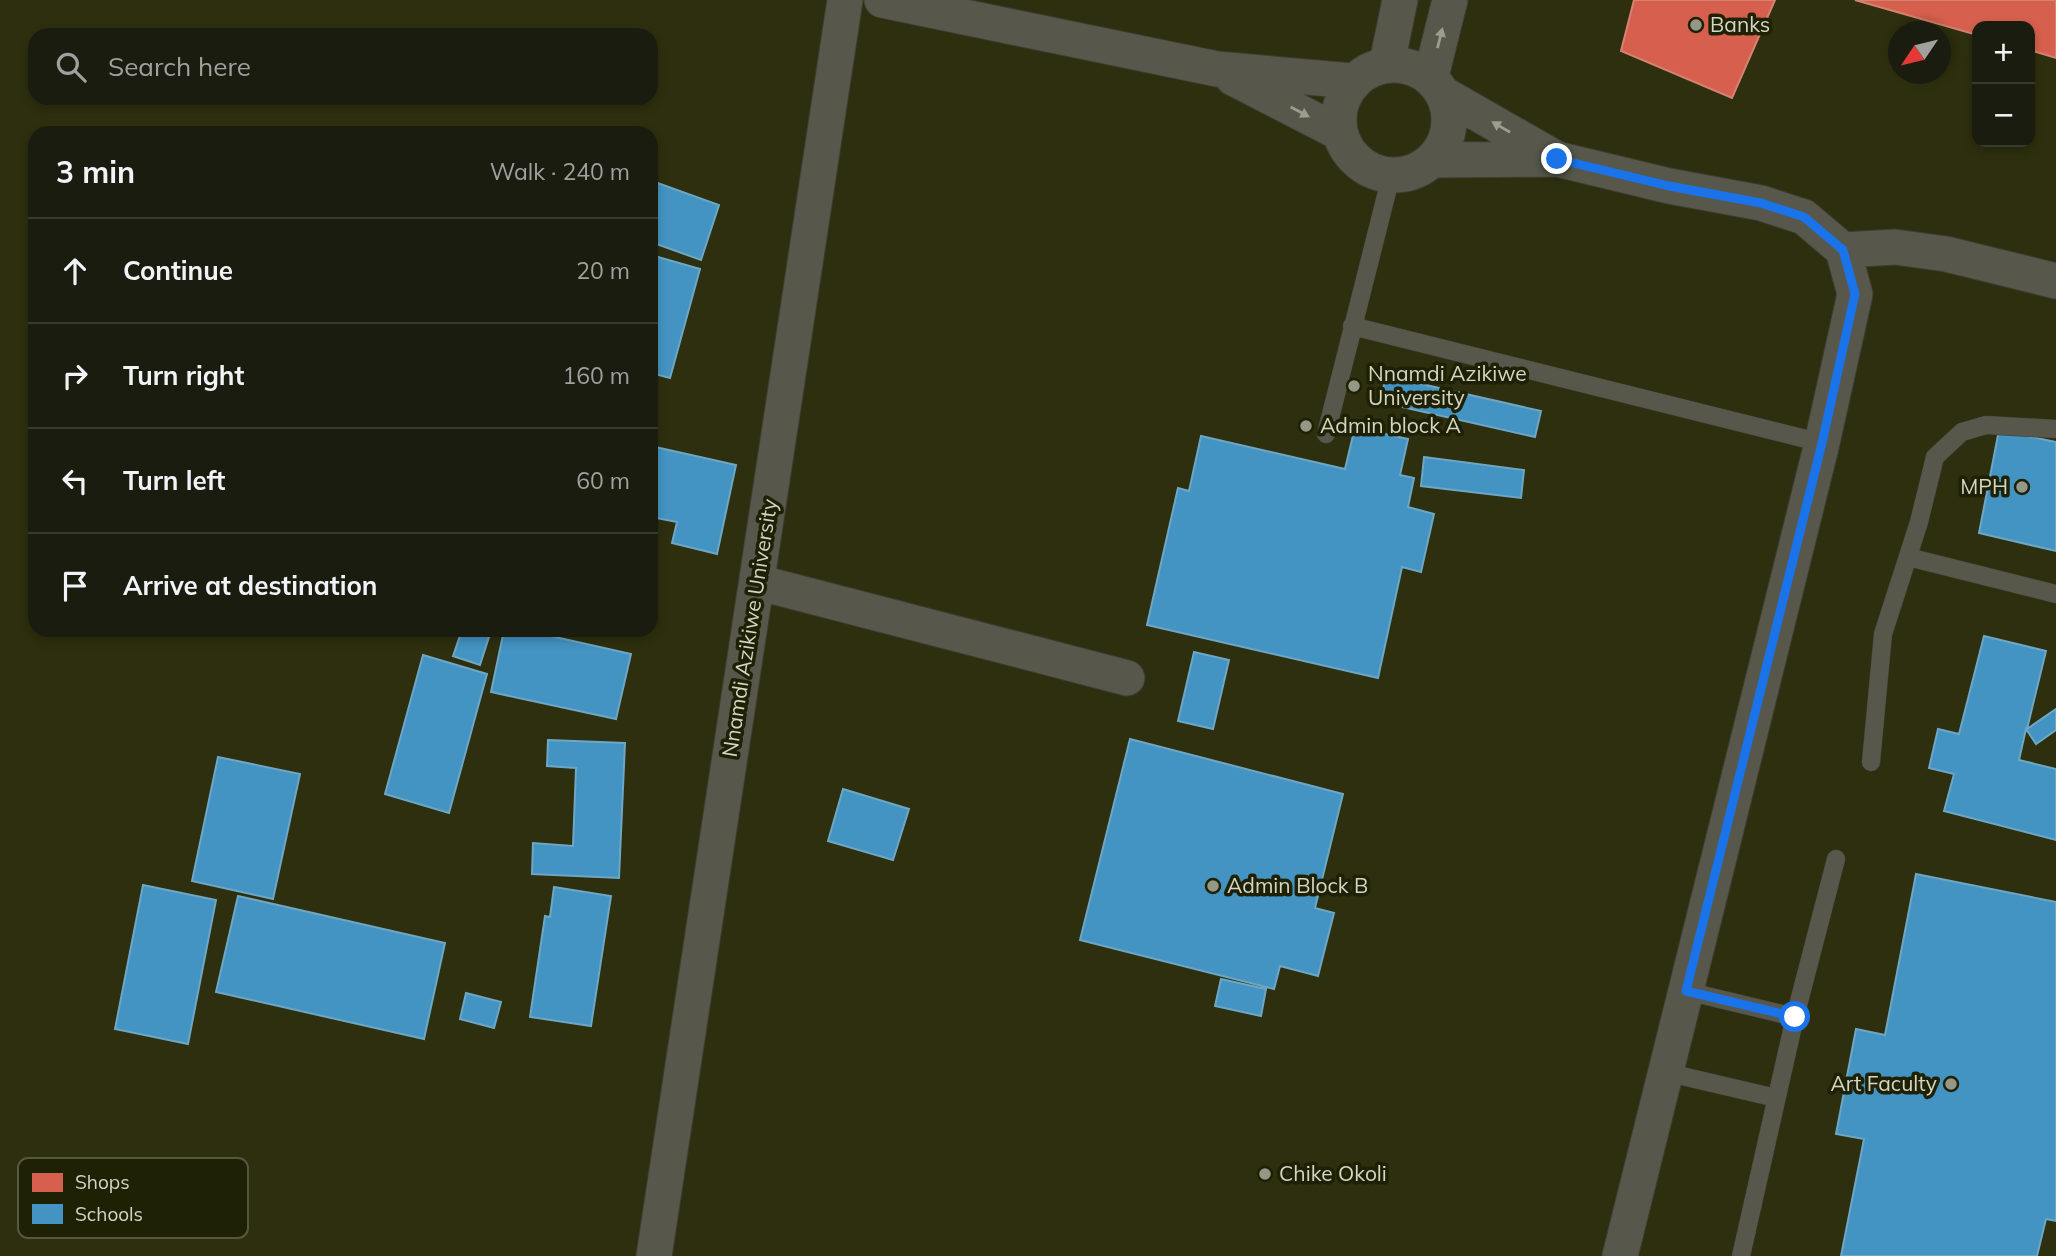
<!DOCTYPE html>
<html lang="en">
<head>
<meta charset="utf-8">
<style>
  :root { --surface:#1a1c10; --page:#232519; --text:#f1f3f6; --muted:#9fa19f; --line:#383a30 }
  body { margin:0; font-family:Mulish,sans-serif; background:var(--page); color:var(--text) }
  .controls { position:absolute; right:21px; top:21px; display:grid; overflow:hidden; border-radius:14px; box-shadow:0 4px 10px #0003 }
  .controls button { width:63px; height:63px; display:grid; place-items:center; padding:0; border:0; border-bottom:2px solid var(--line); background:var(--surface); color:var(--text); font:35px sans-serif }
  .compass { position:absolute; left:1888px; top:21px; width:63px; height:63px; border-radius:50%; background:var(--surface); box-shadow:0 4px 10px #0003; rotate:235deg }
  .stop { position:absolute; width:21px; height:21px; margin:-16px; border:5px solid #1a73e8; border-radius:50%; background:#fff }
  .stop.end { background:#1a73e8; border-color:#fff; box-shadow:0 2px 7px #0008 }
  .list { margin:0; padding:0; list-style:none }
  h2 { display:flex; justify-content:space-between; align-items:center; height:91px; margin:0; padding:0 28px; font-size:30px }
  h2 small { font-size:23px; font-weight:400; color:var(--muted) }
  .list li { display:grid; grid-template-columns:46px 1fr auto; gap:21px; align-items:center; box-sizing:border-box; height:105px; padding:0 28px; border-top:2px solid var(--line) }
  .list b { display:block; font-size:26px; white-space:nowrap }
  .list em { font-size:23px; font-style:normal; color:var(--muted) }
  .icon { flex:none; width:38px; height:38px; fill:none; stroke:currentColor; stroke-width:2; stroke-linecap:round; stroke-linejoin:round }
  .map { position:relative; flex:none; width:2056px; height:1256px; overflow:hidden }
  .search { position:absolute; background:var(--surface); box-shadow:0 4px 10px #0003; left:28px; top:28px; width:630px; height:77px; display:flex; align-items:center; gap:18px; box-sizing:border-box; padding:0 24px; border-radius:21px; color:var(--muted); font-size:26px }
  .panel { position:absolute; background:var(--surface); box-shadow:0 4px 10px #0003; left:28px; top:126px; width:630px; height:511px; border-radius:21px }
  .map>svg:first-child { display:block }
</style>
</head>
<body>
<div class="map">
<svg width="2056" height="1256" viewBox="0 0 2056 1256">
  <rect width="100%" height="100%" fill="#232515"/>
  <path fill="#2d2f0e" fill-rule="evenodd" d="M0 0H2056V1256H0ZM1977 26H2030V142H1977ZM1898 32H1940V74H1898ZM35 35H651V98H35ZM35 133H651V630H35Z"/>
  <path fill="#d6604d" stroke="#d58371" stroke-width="2" d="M1634 0H1775L1732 98 1621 51Z
    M1855 0H2056V58L2030 50V26H1977V35Z"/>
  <path fill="#4393c3" stroke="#6ea7c4" stroke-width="2" d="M652 181 719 205 701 260 651 242Z
    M651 255 700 269 670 378 651 373Z
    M1386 376 1541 411 1535 437 1380 402Z
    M1355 427 1408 439 1400 475 1414 478 1408 507 1434 514 1421 572 1402 567 1378 678 1147 625 1178 488 1189 491 1201 436 1345 469Z
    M1999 430 2056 442V551L1979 533Z
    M651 446 736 465 717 554 672 543 677 522 651 517Z
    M1424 457 1524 470 1521 498 1421 486Z
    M462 630 489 637 480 665 453 656Z
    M504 630H524L631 654 616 719 491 692Z
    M1984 636 2046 651 2027 729 2056 709V730L2036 744 2026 729 2019 760 2056 769V840L1944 811 1954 774 1929 768 1938 729 1959 734Z
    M1194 652 1229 660 1213 729 1178 721Z
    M423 655 487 674 449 813 385 794Z
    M1130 739 1343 794 1315 908 1334 913 1318 976 1280 966 1274 989 1080 940Z
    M548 740 625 743 619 878 532 874 533 843 573 846 576 768 547 766Z
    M218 757 300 774 273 899 192 881Z
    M843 789 909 809 893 860 828 841Z
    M1916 874 2056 902V1221L2046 1219 2037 1256H1841L1864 1139 1836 1134 1856 1029 1885 1035Z
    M143 885 216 900 188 1044 115 1029Z
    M554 887 611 896 591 1026 530 1017 545 916 550 917Z
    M238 896 445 943 424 1039 216 992Z
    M1221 979 1266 989 1261 1016 1215 1006Z
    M466 993 501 1002 494 1028 460 1019Z"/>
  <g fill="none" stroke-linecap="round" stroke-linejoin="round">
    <defs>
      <path id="lane" d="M1352 326 1822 443
        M1326 434 1391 176
        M1908 557 2056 594
        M1871 762 1883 634 1919 522 1935 457 1962 432 1986 425 2056 429
        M1686 991 1795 1017
        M1665 1072 1776 1098
        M1741 1256 1795 1017 1836 859"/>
      <path id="street" d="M882 0 1217 69 1352 81
        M1387 63 1400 0
        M1339 120a55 55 0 1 1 110 0a55 55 0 1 1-110 0Z
        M1431 76 1450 0
        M1233 78 1340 133
        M1445 95 1557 159
        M1433 160 1557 159 1669 186 1761 203 1804 217 1843 250 1855 294 1822 443 1620 1256
        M1843 250 1895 247 1946 254 2056 281
        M757 582 1127 678
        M654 1256 845 0"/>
    </defs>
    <use href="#lane" stroke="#3c3e32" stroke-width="19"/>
    <use href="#street" stroke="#3c3e32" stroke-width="37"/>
    <use href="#lane" stroke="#57584b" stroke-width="18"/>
    <use href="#street" stroke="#57584b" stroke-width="35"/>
  </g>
  <defs><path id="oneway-solid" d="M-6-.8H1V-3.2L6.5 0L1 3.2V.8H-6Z" transform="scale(1.75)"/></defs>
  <g fill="#9b9d8e">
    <use href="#oneway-solid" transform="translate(1440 38) rotate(-76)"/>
    <use href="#oneway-solid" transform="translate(1300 112) rotate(28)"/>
    <use href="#oneway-solid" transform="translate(1501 127) rotate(-150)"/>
  </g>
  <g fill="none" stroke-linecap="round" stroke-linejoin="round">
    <path stroke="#1a73e8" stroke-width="9" d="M1557 159 1669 186 1761 203 1804 217 1843 250 1855 294 1822 443 1686 991 1795 1017"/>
  </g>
  <g fill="#959787" stroke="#1f2105" stroke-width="2.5">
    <circle cx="1696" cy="25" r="7"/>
    <circle cx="1354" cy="386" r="7"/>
    <circle cx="1306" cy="426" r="7"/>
    <circle cx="2022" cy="487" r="7"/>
    <circle cx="1213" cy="886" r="7"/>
    <circle cx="1951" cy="1084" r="7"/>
    <circle cx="1265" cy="1174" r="7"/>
  </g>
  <g text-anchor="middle" stroke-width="7" stroke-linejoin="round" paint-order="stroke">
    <g font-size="21" fill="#d3d5c5" stroke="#1f2105" text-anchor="start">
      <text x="1710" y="32">Banks</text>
      <text x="1368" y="381">Nnamdi Azikiwe<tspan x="1368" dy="24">University</tspan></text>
      <text x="1320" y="433">Admin block A</text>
      <text x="2008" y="494" text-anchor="end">MPH</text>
      <text x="1227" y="893">Admin Block B</text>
      <text x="1937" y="1091" text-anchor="end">Art Faculty</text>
      <text x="1279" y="1181">Chike Okoli</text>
    </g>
    <g font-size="21" fill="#d3d5c5" stroke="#1f2105">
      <text transform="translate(750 628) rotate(-81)" y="7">Nnamdi Azikiwe University</text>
    </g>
  </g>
  <rect x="18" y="1158" width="230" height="80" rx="10" fill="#1f2105" stroke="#55573f" stroke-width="2"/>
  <rect x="32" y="1173" width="31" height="19" fill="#d6604d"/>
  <rect x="32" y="1204" width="31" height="20" fill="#4393c3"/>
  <g font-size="19" fill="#d3d5c5">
    <text x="75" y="1189">Shops</text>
    <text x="75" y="1221">Schools</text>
  </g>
</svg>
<div class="controls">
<button>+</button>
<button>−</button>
</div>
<svg class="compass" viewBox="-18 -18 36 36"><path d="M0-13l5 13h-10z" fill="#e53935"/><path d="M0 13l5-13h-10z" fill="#9fa19f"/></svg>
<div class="stop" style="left:1795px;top:1017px"></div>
<div class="stop end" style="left:1557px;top:159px"></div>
<div class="search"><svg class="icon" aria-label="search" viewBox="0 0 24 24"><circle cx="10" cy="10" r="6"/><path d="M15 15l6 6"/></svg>Search here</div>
<section class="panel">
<h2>3 min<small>Walk · 240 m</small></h2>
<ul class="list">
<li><svg class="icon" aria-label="ahead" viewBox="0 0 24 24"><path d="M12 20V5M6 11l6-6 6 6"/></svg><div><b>Continue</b></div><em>20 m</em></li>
<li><svg class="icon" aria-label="right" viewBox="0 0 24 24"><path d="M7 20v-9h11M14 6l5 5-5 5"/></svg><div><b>Turn right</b></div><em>160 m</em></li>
<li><svg class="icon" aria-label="left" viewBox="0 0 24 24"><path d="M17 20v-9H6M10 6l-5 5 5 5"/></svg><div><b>Turn left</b></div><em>60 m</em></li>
<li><svg class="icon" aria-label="arrive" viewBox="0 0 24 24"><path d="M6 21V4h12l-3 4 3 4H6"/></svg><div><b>Arrive at destination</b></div></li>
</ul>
</section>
</div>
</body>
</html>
